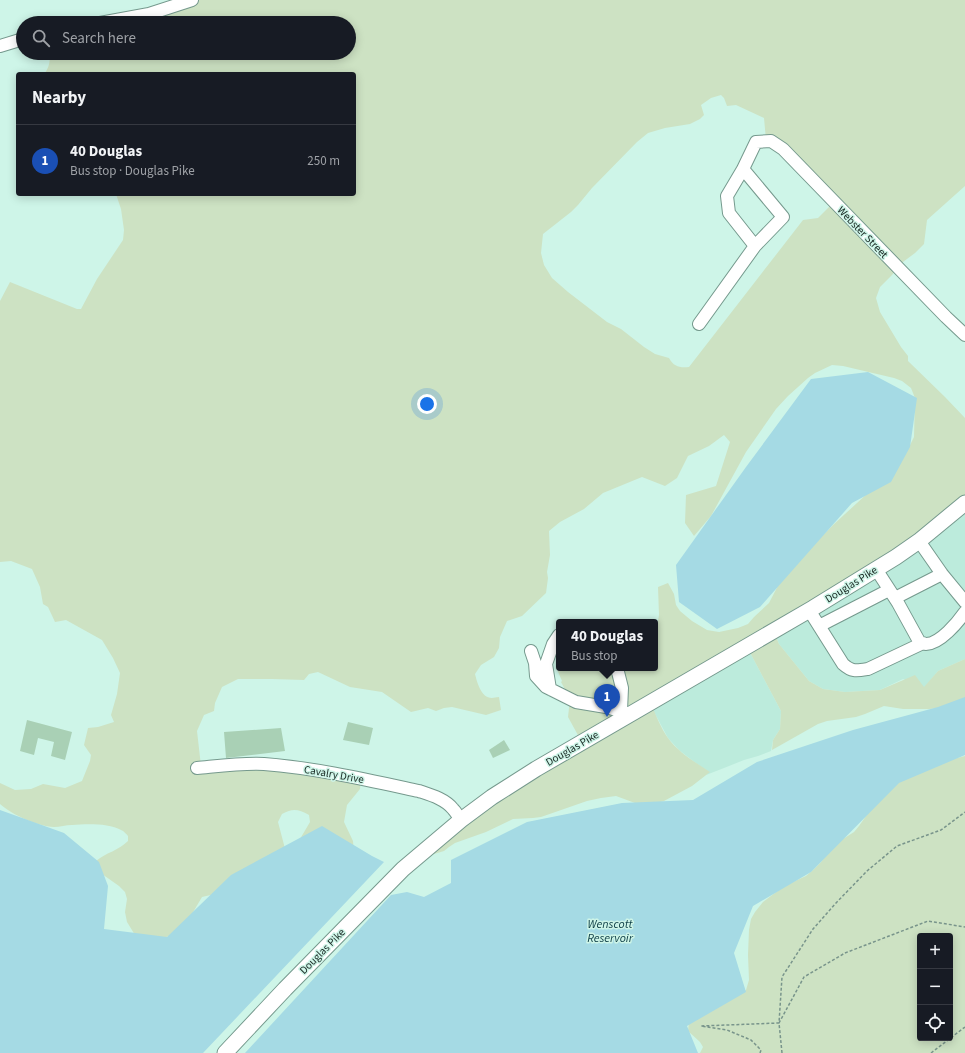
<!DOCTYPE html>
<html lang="en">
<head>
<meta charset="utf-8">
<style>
  :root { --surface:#171b24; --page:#20242c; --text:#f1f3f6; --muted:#9ea1a6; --line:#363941; --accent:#d93025 }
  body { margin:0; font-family:"Source Sans 3",sans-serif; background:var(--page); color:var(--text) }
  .controls { position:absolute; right:12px; bottom:12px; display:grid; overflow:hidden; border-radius:4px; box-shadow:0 2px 10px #0003 }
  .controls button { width:36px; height:36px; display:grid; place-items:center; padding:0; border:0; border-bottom:1px solid var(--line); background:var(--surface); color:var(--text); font:20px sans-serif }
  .you { position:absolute; left:427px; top:404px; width:14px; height:14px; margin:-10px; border:3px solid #fff; border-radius:50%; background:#1a73e8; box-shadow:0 0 0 6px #1a73e833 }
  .badge { display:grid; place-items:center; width:26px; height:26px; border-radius:50%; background:var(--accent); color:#fff; font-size:13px; font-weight:700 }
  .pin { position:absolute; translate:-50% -33px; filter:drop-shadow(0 1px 2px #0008) }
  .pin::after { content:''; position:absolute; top:21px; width:14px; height:12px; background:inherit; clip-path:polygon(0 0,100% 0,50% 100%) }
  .popup { position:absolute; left:556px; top:619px; width:102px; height:52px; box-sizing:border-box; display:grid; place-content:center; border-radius:4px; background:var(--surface); filter:drop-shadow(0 1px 3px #0005); font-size:13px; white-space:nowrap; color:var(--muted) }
  .popup b { font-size:15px; color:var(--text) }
  .popup::after { content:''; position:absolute; left:50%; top:100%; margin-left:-8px; border:8px solid transparent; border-top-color:var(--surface) }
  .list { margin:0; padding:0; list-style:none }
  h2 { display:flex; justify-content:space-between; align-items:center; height:52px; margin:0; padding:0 16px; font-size:17px }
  h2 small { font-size:13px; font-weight:400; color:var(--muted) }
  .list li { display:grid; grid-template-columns:26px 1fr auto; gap:12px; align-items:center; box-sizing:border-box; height:72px; padding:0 16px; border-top:1px solid var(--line) }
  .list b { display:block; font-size:15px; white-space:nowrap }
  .list p { margin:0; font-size:13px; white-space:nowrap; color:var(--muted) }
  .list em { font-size:13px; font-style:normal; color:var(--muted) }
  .icon { flex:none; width:22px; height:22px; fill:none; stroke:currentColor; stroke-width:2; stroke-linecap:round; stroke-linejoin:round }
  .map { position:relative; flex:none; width:965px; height:1053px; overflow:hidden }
  .search { position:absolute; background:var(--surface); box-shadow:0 2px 10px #0003; left:16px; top:16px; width:340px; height:44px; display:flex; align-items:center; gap:10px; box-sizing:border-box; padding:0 14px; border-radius:22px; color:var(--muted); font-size:15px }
  .panel { position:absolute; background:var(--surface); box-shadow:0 2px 10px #0003; left:16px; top:72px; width:340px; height:124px; border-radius:4px }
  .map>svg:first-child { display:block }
</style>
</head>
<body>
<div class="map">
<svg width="965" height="1053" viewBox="0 0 965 1053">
  <rect width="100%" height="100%" fill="#cef5e8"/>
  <path fill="#bcebdc" d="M965 510V659L938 671 924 688 903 679 880 690 845 692 823 689 809 681 779 644 776 637Z
    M746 645 781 711 780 729 773 740 771 751 758 756 744 760 724 768 706 775 709 772 693 761 679 750 668 738 653 710 651 702Z"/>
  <path fill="#cde2c3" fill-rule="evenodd" d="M188 0H965V186L927 220 924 244 915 253 903 262 892 275 880 287 876 298 880 312 901 347 908 356V361L945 397 965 418V501L776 637 779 644 809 681 823 689 845 692 880 690 915 675 924 687 938 671 965 659V700L943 708 929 709H903L884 706 865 714 856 717 827 721 818 724 772 750 773 740 780 729 781 711 746 645 651 702C654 712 662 730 668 738 679 753 695 762 710 772L692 786 664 801 654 804 635 803 616 796 601 798 587 801 541 817 533 818 513 819 486 832 455 843 449 847 444 851 421 858 579 737 568 717 570 699 561 682 562 681 556 667 559 663V668H655V639L659 615 658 587 668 583 674 594 676 605 680 611 692 621 707 630 719 632 738 628 748 624 754 617 769 603 783 576 833 525 881 481 910 445 914 437 915 398 911 388 902 381 894 378 843 366 832 365 815 373 808 378 788 396 776 409 746 452 711 516 694 536 685 523 686 495 716 486 730 442 724 435 709 446 688 456 677 478 665 486 642 477 603 493 584 509 560 522 549 531 550 555 547 572 548 578 546 593 522 616 507 621 500 637 499 648 494 657 481 665 475 674C477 682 481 698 492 698 494 698 496 697 499 697L501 710 486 715 452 707 444 708 436 711 428 708 411 712 382 692 350 687 318 672 309 674 304 680 272 679H238L222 687 215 703 214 711 204 715 197 731 201 766 361 776 360 789 347 805 344 822 353 841 354 852 300 839 310 822 309 815C298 809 293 808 282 814L278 822 288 860 215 894 202 897 189 919 171 935 162 939 135 935 127 922 125 912 127 899 125 892 119 886 102 874 96 861C107 852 118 851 128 841V836C126 834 124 831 121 830 109 823 86 824 72 825 66 825 60 827 54 827 37 826 12 815 0 804V783L15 790 31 789 43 784 65 788 82 781 90 761 91 755 84 745 88 728 98 727 114 722 111 715 117 694 120 673 113 658 102 640 66 620 55 622 48 607 43 604 40 587 32 569 11 561 0 562V301L10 282 77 309H81L97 279 123 240 124 230 121 209 116 194H354V74H44C49 69 51 59 49 53H349V23H101ZM721 95 724 98 727 106 736 105 764 118 766 140 835 201 818 218 803 220 689 367C680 368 674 367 669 358L655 354 644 347 621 329 607 322 568 292 552 278 544 265 541 253 543 234 571 212 578 205 592 188 637 142 648 133 665 128 690 124 700 119 704 115 701 105 711 98Z
    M965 756V1053H700L703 1047 700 1042 688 1031 689 1022 746 990 749 980 748 955 749 930 751 919 755 912 763 902 784 886 806 876 814 869 821 862 835 844 854 832 859 826 873 806 880 791 930 765ZM920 936H950V1038H920Z"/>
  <path fill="#a5dae4" d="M868 372 917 398 910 447 891 482 852 503 760 607 717 629 679 602 676 565 746 467 811 379Z
    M965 697V755L899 783 811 872 753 906 734 953 746 992 687 1026 698 1053H245L391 895 407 892 424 897 451 883V860L527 822 622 803 693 800 757 762 853 730 938 707Z
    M0 810 64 833 99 862 108 886 104 929 167 937 231 875 322 826 372 856 384 862 203 1053H0Z"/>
  <path fill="#a9d0b5" d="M27 720 72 732 65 760 51 756 54 742 38 738 34 755 20 751Z
    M348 722 373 728 369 745 343 740Z
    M281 728 285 751 226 758 224 732Z
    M504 740 510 750 493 758 489 750Z"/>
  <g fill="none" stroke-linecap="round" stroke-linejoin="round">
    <defs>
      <path id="minor" d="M100 23 149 14 192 0
        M0 46 23 39
        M743 169 727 196 729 213 755 246
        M699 324 755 246 783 217 743 169 756 142 771 141 783 149 946 317 965 335
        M919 541 942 574 965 602
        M876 569 898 603 920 643C922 643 924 644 926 644 940 644 958 622 965 612
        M895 598 942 574
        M809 610 843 664C852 672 856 671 868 669L923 643
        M819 626 889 590
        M531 651 535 663 536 676 546 687 576 702 606 707 630 714
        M617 668 622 688 621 711
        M550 689 546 664 553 644 559 635
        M197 768C219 766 242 763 264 764 316 768 368 780 419 791 431 795 445 799 453 809 456 812 458 816 461 820"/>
      <path id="major" d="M225 1053 285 989 403 869 461 820 492 797 536 769 813 608 896 557 919 541 965 503"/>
    </defs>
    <use href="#minor" stroke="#75998d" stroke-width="14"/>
    <use href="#major" stroke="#75998d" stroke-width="17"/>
    <path stroke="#78948b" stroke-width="1.5" stroke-dasharray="3 2" stroke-linecap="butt" d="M760 1053 761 1050 751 1040 727 1030 701 1026 779 1023 782 977 813 929 835 904 867 871 897 846 941 830 965 812
      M782 1053 779 1023 804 977 845 953 928 921 965 927
      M931 1053 965 1027"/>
    <use href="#minor" stroke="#fff" stroke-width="12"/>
    <use href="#major" stroke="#fff" stroke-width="15"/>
  </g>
  <g text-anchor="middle" stroke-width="3" stroke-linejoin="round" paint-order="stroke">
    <g font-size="11" fill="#162520" stroke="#cef5e8">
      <text transform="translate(863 232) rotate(46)" y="4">Webster Street</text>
      <text transform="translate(851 584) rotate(-32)" y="4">Douglas Pike</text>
      <text transform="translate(572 748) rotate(-30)" y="4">Douglas Pike</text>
      <text transform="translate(334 774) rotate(10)" y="4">Cavalry Drive</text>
      <text transform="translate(322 951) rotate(-45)" y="4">Douglas Pike</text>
    </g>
    <g font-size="12" font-style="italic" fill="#12424a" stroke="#cef5e8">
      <text x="610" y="928">Wenscott<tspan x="610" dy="14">Reservoir</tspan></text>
    </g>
  </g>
</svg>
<div class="controls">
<button>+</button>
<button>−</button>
<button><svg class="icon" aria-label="locate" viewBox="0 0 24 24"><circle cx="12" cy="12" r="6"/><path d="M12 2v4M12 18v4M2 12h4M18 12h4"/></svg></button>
</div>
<div class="you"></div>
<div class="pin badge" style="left:607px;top:717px;background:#1a4fb4">1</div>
<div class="popup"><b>40 Douglas</b>Bus stop</div>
<div class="search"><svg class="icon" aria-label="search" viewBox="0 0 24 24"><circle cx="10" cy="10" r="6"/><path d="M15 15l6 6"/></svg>Search here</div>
<section class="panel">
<h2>Nearby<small></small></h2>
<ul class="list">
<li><span class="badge" style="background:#1a4fb4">1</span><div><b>40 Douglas</b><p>Bus stop · Douglas Pike</p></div><em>250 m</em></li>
</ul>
</section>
</div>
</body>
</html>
